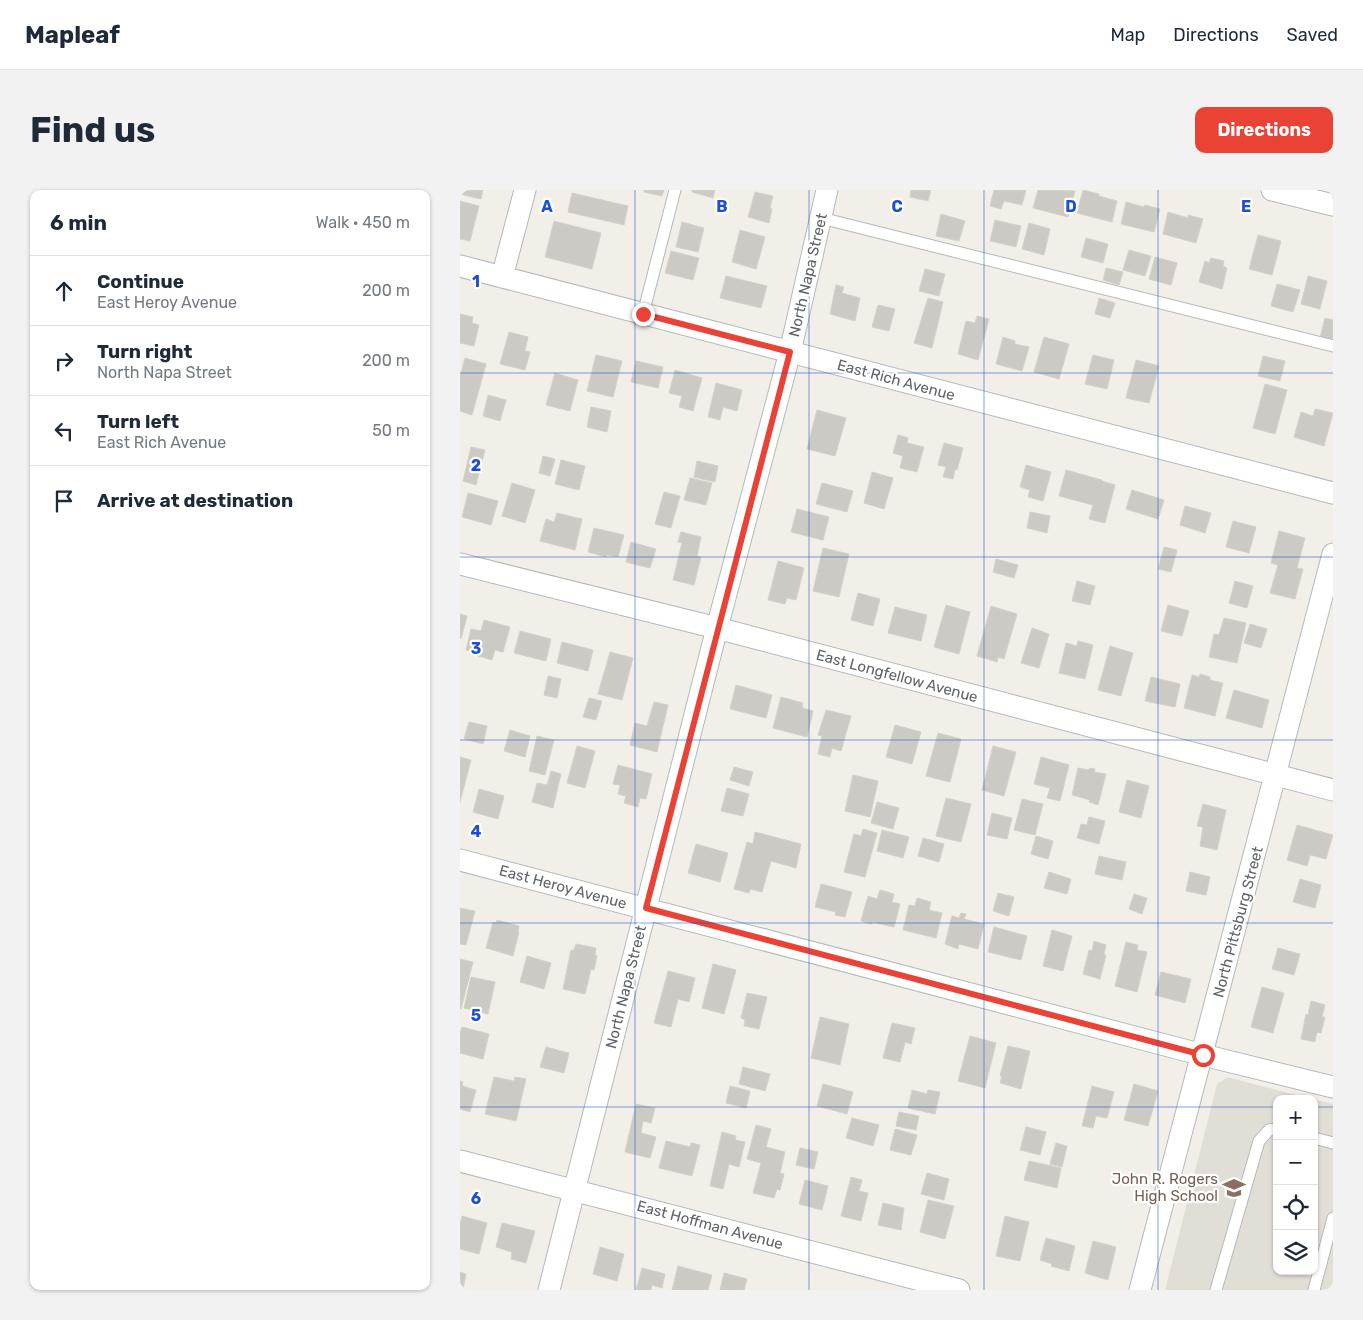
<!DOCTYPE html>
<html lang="en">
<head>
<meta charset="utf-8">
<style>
  :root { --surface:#fff; --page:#f2f2f3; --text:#1f2937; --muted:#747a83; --line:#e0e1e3; --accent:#ea4335 }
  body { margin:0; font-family:Rubik,sans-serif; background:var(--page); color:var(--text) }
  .controls { position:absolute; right:15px; bottom:15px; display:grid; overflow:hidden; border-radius:10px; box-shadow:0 1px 4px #0004 }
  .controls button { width:45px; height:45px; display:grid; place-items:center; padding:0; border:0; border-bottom:1px solid var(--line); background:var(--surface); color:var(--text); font:25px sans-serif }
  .stop { position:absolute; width:15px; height:15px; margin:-11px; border:4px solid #ea4335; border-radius:50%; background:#fff }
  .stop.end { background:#ea4335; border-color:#fff; box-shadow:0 1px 5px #0008 }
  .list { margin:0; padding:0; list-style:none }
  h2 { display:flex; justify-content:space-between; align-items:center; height:65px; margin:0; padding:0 20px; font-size:21px }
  h2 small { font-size:16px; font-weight:400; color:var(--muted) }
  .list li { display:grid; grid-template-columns:32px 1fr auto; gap:15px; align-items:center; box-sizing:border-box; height:70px; padding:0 20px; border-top:1px solid var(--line) }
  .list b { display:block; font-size:19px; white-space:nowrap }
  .list p { margin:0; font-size:16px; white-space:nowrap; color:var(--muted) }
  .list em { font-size:16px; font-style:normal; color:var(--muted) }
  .icon { flex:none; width:28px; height:28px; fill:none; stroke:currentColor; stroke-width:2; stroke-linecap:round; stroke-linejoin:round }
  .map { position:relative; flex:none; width:873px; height:1100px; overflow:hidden; border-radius:10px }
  header { display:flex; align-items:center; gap:30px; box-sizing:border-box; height:70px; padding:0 25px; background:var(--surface); border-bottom:1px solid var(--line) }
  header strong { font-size:24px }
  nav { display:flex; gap:28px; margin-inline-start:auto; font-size:18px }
  .intro { display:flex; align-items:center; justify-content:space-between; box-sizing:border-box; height:120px; padding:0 30px }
  h1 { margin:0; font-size:35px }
  .button { padding:12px 22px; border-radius:10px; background:var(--accent); color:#fff; font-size:18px; font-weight:700 }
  main { display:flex; gap:30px; padding:0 30px }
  aside { flex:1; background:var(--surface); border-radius:10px; box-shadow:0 1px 4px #0004 }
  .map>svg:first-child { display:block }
</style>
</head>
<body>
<header>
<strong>Mapleaf</strong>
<nav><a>Map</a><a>Directions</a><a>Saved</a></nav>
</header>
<div class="intro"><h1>Find us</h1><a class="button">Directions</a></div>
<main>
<aside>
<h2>6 min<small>Walk · 450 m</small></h2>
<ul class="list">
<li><svg class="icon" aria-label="ahead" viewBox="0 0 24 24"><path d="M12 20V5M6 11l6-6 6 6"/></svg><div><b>Continue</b><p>East Heroy Avenue</p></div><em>200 m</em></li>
<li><svg class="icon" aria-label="right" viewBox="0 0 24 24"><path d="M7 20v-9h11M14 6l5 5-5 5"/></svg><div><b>Turn right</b><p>North Napa Street</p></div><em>200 m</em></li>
<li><svg class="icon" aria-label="left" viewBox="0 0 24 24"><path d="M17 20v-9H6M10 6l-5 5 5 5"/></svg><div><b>Turn left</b><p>East Rich Avenue</p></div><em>50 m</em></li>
<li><svg class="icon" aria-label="arrive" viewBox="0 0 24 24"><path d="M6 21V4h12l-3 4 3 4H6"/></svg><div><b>Arrive at destination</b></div></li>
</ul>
</aside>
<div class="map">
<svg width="873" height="1100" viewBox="0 0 873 1100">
  <rect width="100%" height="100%" fill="#f1efe8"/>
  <path fill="#e1ded6" d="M766 888H771L851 909H817V1081H854V909L873 914V1100H705L757 894Z"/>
  <path fill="#cccac5" stroke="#d6d1c6" d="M0 0H23L21 9 0 4Z
    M184 0H204L202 6 184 2Z
    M232 0H255L253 8 232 2Z
    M451 0H471L468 11 450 7Z
    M534 0H566L562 15 544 11 541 19 530 16Z
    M578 0 615 1 608 27 573 18Z
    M623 0 639 4V6L657 11 652 32 617 23Z
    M295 2 313 6 310 18 312 19 309 33 288 27Z
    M112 3 168 16 164 35 108 22Z
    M0 11 19 16 10 51 0 49Z
    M666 12 684 17 685 15 700 19 694 42 661 34Z
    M708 22 728 28V25L743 29 736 53 703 44Z
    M481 24 505 31 499 51 476 46Z
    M535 30 561 36 556 57 530 51Z
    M94 31 141 43 132 79 85 67Z
    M222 32 244 38 238 62 216 57Z
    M569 33 590 39 584 65 562 59Z
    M280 40 305 47 296 79 272 72Z
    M798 45 821 51 812 85 789 79Z
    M626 48 648 54 643 73 621 67Z
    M669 60 691 66 685 86 663 80Z
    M211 61 239 68 233 90 205 83Z
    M695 67 717 73 711 95 689 89Z
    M751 68 764 71 763 76 767 78 762 99 739 92 745 71 749 73Z
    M646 78 663 82 659 95 643 90Z
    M465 79 485 84 479 106 459 101Z
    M266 86 307 96 301 118 260 108Z
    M848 86 867 91 860 119 841 114Z
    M817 94 840 100 833 122 811 116Z
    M376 95 384 97 382 103 400 108 395 131 370 124Z
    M468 108 483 112 472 158 454 153Z
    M639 108 655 113 650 128 635 124Z
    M418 115 435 119 429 141 412 137Z
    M0 124 13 127 12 133 19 135 14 156 0 153Z
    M517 126 529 129 518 170 498 164 506 131 515 133Z
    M865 128 873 130V151L860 148Z
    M49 142 68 147 65 161 70 162 65 180 40 174Z
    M543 147 555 151V154L569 157 562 181 536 174Z
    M584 147 609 154 599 189 574 182Z
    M136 165 162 171 153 207 127 201Z
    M633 165 654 170 647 199 625 194Z
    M803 166 825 171 820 191 798 186Z
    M5 168 26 174 12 225 0 221V187Z
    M676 170 699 176 689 213 666 208Z
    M176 171 203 177 198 198 171 192Z
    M215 180 242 188 233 221 219 217 222 206 209 203Z
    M95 183 118 190 110 221 86 215Z
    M256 193 282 200 277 221 263 217 260 230 248 227Z
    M805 194 827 200 815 244 793 238Z
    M28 205 46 210 40 231 23 226Z
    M131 217 151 221 147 242 127 237Z
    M855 219 873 223 864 256 834 247 841 222 853 226Z
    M357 220 386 228 375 266 347 259Z
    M438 245 448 248 447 253 464 257 457 282 440 278 443 266 433 263Z
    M484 253 503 258 497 280 495 279 493 289 483 287 486 277 478 275Z
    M11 257 25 260 16 295 3 291Z
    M83 266 95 269 90 286 79 283Z
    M101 270 125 276 119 300 95 294Z
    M237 271 258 276 255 292 234 287Z
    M566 275 591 282 583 311 568 307 570 300 560 297Z
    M606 280 642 290V291L655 295 645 333 629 329 633 315 599 306Z
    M412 282 433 288 424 319 404 313Z
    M230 288 252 293 246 315 224 310Z
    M52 293 75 300 65 333 42 326Z
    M362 293 393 301 387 322 356 314Z
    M672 300 704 310 698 329 666 319Z
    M204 302 220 306 211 338 195 334Z
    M8 303 38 311 31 335 2 327Z
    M725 316 751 323 745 343 720 335Z
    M337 319 369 327 363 350 331 342Z
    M570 322 590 326 587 343 567 338Z
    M97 323 122 329 115 360 80 351 86 329 94 332Z
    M773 331 796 337 789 363 766 357Z
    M134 338 164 345 158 367 147 365 146 367 128 362Z
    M819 341 845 348 837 378 843 379 835 409 810 403 818 375 811 373Z
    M221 342 241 347 237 366 241 367 234 395 213 390 222 353 218 352Z
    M171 352 196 359 190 378 166 372Z
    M704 357 717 360 711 382 698 379Z
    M363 358 389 364 379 407 353 401Z
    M536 369 558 375 554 388 533 382Z
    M318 371 344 378 336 410 327 408 325 414 308 410Z
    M617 391 635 396 630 415 612 411Z
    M775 391 793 396 787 418 769 413Z
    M398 403 420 409 413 436 391 430Z
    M486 415 510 422 499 464 474 457Z
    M708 415 729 421 722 446 701 441Z
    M531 416 557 424 544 469 538 467 537 472 517 466Z
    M435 417 467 425 461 451 428 443Z
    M0 424 7 426 1 449 0 448Z
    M764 428 786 433 777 473 749 467 754 444 759 445Z
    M24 430 50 437 43 462 35 460 32 470 18 466 19 463 6 460 11 439 21 441Z
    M790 434 807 439 801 458 784 453Z
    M572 438 589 444 579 478 561 473Z
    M60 441 91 449 86 471 54 463Z
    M618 451 633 455 625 489 599 483 606 453 617 456Z
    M102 452 133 460 128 481 97 473Z
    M650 456 673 463 661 506 638 500Z
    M150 462 173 468 162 510 138 504Z
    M740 484 750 487V490L763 493 755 526 724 518 732 485 739 487Z
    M88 486 101 489 97 508 84 505Z
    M691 487 720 494 715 517 685 511Z
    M276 495 312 505 306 528 270 519Z
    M774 500 809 510 802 538 766 528Z
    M321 507 343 513 342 518 353 521 347 547 313 538Z
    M129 508 142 511 136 530 123 527Z
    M194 512 208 515 197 562 170 555 175 533 187 536Z
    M366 520 391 526 381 561 372 558 370 567 358 564 362 546 358 545Z
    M9 532 27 536 23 554 4 549Z
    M435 535 461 542 452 574 426 567Z
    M50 540 70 546 65 567 44 561Z
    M478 543 501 549 490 592 466 586Z
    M77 546 94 550 85 585 69 581Z
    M117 556 135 561 125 598 107 593Z
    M533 556 556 562 544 606 522 600Z
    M0 567 11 570 0 612Z
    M581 567 609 575 600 611 587 608 590 598 574 594Z
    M158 575 192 584 186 609 180 608 178 617 164 613 166 606 158 604 160 595 153 594Z
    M274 577 293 582 289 596 270 590Z
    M618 578 629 580 630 578 635 579 634 582 646 584 638 615 629 612 630 610 612 605Z
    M91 581 101 584 93 618 72 612 77 593 87 595Z
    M393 585 418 591 410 627 385 621Z
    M667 590 689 596 681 628 659 622Z
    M267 598 289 604 283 626 261 621Z
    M19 599 44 606 38 629 13 622Z
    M486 608 511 614 501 652 476 646Z
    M562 609 583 614 575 645 554 640Z
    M417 612 439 618 433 639 411 633Z
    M743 614 766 620 757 660 740 656 743 637 737 636Z
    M532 623 552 628 547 649 527 645Z
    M629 627 645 631 639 654 617 648 621 634 627 635Z
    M837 635 873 645 866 669 850 665 847 676 827 670Z
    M403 639 417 643 405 687 384 682 394 644 401 646Z
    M422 640 449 647 443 668 417 661Z
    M295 642 341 654 336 678 311 671 302 702 290 699 289 703 274 699 287 652 293 654Z
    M576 646 593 651 588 669 571 664Z
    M463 648 484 654 479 672 458 666Z
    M236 654 268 663 260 692 228 683Z
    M639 666 666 672 662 690 635 684Z
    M589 682 611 689 607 704 584 698Z
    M730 682 750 687 746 705 726 701Z
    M840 689 861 695 855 718 833 712Z
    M361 694 392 702 385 727 375 725 376 722 355 717Z
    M420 700 434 704 432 712 440 714 434 737 412 732V734L401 731 408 706 417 709Z
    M538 703 554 707 549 726 533 721Z
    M674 704 687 708 682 724 669 719Z
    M457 708 471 712 469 720 482 723 476 748 443 740 449 715 455 716Z
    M0 718 15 721 6 755 0 754Z
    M501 723 506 724 504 729 524 734 518 759 499 754 498 759 485 754 492 726 499 728Z
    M37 730 59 736 58 742H59L53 766 26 758 33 732 36 733Z
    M534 737 567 746 561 770 528 762Z
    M592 740 612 746 603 781 583 776Z
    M634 751 646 755 644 765H646L640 789 623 784 629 760 632 761Z
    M666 752 678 755 677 760 687 762 677 802 655 796Z
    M116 754 136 758 135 765 137 766 134 780 131 779 125 804 103 799 111 760H114Z
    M818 758 840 764 834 785 812 779Z
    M67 766 91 773 84 799 60 792Z
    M0 769 13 772 1 819H0Z
    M253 774 276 780 264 824 242 818Z
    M208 781 235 788 229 812 218 809 211 837 194 833Z
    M701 782 731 789 725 813 695 805Z
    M11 787 35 792 28 824 4 818Z
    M802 797 824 803 813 843 791 837Z
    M287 803 307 807 299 839 284 836 285 830 281 828Z
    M851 811 865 815 862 827H865L861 843 857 842 855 852 841 849 846 824 848 825Z
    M360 827 389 834 380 875 351 868Z
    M432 833 455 838 451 854 445 852 440 872 423 868Z
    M2 837 29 844 23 869 0 863V844Z
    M510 846 536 853 525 898 498 891Z
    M548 856 570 861 561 899 540 893 542 886H540Z
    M86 857 109 863 104 883 80 877Z
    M283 877 310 884 305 901 279 894Z
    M34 887 54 891 55 887 66 889 56 931 25 924Z
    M0 891 3 892 2 896 16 900 10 922 0 919Z
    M363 894 393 902 387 924 357 916Z
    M674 894 698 901 688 936 664 930Z
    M270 896 290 901 286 918 266 913Z
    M632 896 654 902 647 928 636 926 633 938 622 936Z
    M452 900 467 904 468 900 480 902 475 924 448 918Z
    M176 914 195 918 191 933 183 931 181 943 196 947 190 968 165 962Z
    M439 922 459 926 456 940 436 936Z
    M392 928 419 935 413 956 386 948Z
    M296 935 311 939 306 957 325 962 320 983 324 984 320 1000 317 999 314 1008 293 1003 301 973 287 969Z
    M566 937 586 942 580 965 560 960Z
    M435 939 457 945 451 965 430 960Z
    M262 942 276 946 275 950 285 952 279 977 269 974 263 999 250 996Z
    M206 951 230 957 231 953 240 955 232 986 199 978Z
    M596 953 607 956 602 977 590 974Z
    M340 958 358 962 354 979 336 975Z
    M569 971 601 978 597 998 564 990Z
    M467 983 489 989 484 1010 461 1004Z
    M391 987 402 990 399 1001 408 1003 401 1031 381 1026Z
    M345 990 368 996 362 1020 339 1014Z
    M468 1010 494 1016 485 1049 460 1042Z
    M423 1013 444 1018 441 1040 418 1035Z
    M2 1026 27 1033 19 1064 0 1059V1035Z
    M545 1026 569 1032 560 1071 536 1066Z
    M42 1033 75 1041 66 1073 51 1069 52 1062 36 1057Z
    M586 1048 615 1056 609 1081 591 1076 592 1074 580 1070Z
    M633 1051 656 1057 648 1090 625 1083Z
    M140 1057 164 1064 157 1091 133 1084Z
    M218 1076 252 1085 248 1100H212Z
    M182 1078 205 1084 202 1098 192 1095 191 1100H176Z
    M0 1082 6 1084 3 1100H0Z
    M264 1083 287 1089 284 1100H260Z"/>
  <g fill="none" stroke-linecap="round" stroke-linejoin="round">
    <defs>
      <path id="lane" d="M361 28 873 156
        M183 124 215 0
        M854 948 873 953
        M756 1100 799 951 809 940 817 939
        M854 1100 873 1028"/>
      <path id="street" d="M812 0 873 15
        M0 76 873 303
        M42 87 65 0
        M0 374 257 438 873 600
        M0 670 743 865 873 897
        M0 971 499 1100
        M89 1100 257 438 330 162 367 0
        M680 1100 873 364"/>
    </defs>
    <use href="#lane" stroke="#b5b8bc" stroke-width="13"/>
    <use href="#street" stroke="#b5b8bc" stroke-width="23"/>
    <use href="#lane" stroke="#fff" stroke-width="11"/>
    <use href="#street" stroke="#fff" stroke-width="21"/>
  </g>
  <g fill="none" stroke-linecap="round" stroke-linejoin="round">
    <path stroke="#ea4335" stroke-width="6" d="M183 124 330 162 186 718 743 865"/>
  </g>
  <path fill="none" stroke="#1d4ed8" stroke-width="1" stroke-opacity="0.55" d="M175 0V1100M349 0V1100M524 0V1100M698 0V1100M0 183H873M0 367H873M0 550H873M0 733H873M0 917H817M854 917H873"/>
  <defs>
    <symbol id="school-bare" viewBox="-9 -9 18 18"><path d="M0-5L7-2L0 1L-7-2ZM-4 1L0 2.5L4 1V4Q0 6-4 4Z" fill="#8d6e63" stroke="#fff" stroke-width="2.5" paint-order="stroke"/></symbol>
  </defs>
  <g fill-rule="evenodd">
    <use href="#school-bare" x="758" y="982" width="32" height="32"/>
  </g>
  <g text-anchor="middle" stroke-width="4.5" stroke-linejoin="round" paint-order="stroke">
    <g font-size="15" fill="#5f6368" stroke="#fff">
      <text transform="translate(348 85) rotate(-77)" y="5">North Napa Street</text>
      <text transform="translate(436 190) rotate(15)" y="5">East Rich Avenue</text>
      <text transform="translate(437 486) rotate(15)" y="5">East Longfellow Avenue</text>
      <text transform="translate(103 697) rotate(15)" y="5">East Heroy Avenue</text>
      <text transform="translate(778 732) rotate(-75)" y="5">North Pittsburg Street</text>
      <text transform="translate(166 797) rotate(-76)" y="5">North Napa Street</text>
      <text transform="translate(250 1035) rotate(15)" y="5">East Hoffman Avenue</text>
    </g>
    <g font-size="15" fill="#785e54" stroke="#fff" text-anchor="end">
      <text x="758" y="994">John R. Rogers<tspan x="758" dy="17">High School</tspan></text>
    </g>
  </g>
  <g font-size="16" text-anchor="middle" font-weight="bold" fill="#1d4ed8" stroke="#fff" stroke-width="4.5" stroke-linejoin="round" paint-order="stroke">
    <text x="87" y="22">A</text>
    <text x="262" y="22">B</text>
    <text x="437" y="22">C</text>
    <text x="611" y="22">D</text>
    <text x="786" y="22">E</text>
    <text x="16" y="97">1</text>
    <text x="16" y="281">2</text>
    <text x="16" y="464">3</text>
    <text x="16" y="647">4</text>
    <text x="16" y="831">5</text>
    <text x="16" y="1014">6</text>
  </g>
</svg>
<div class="controls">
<button>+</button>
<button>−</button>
<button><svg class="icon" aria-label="locate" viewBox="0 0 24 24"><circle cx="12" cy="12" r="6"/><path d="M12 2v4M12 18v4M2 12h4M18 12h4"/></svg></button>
<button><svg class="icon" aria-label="layers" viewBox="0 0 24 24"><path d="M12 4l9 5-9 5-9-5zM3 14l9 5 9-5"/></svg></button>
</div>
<div class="stop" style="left:743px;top:865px"></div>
<div class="stop end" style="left:183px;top:124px"></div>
</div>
</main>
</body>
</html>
